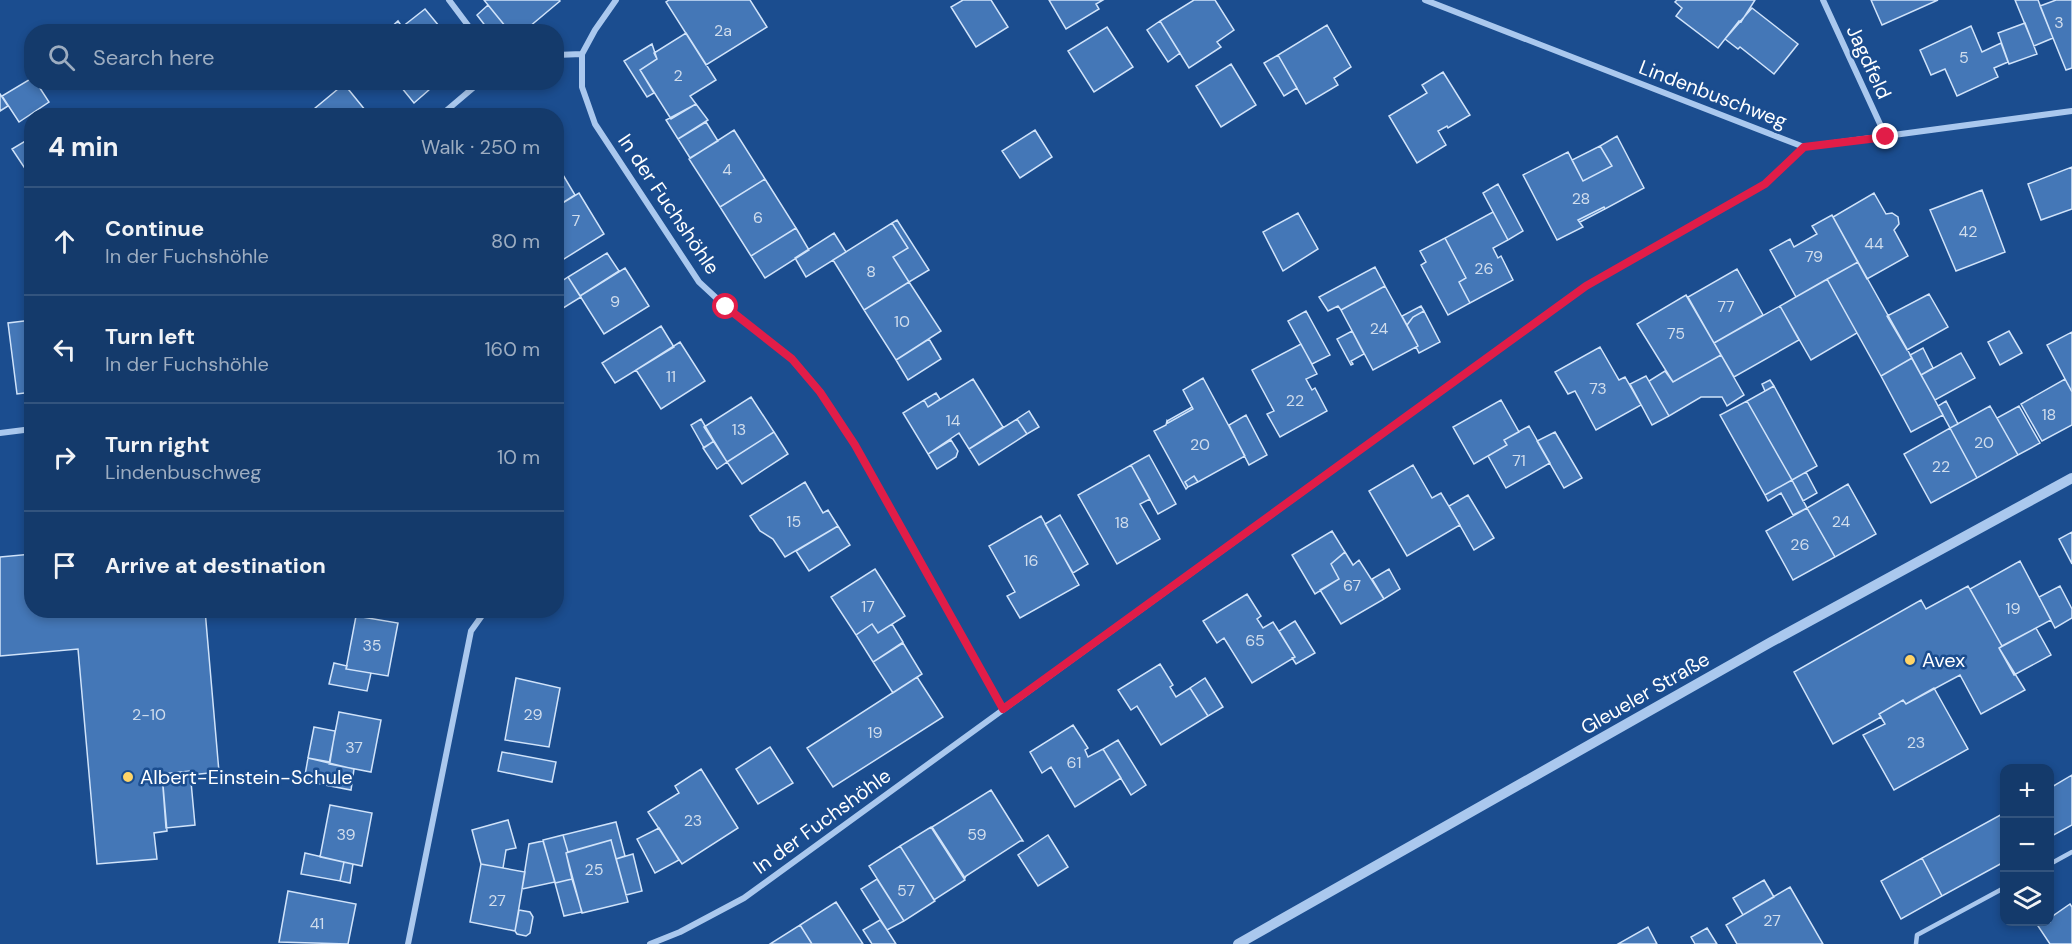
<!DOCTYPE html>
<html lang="en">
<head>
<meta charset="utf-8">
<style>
  :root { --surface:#143a6b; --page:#214573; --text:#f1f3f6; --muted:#9dadc1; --line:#33547e }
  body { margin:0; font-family:"DM Sans",sans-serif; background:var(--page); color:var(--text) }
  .controls { position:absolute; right:18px; bottom:18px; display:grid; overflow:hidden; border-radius:12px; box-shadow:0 3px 9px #0003 }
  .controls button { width:54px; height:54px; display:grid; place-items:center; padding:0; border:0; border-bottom:2px solid var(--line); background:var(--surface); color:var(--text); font:30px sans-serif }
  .stop { position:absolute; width:18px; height:18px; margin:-14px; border:4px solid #e11d48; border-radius:50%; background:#fff }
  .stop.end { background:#e11d48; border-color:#fff; box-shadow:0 2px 6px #0008 }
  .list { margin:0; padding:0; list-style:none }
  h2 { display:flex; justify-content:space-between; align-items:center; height:78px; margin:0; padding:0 24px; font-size:26px }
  h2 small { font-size:20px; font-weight:400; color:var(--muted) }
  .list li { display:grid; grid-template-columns:39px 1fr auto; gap:18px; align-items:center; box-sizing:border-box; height:108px; padding:0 24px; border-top:2px solid var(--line) }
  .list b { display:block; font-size:22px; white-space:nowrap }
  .list p { margin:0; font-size:20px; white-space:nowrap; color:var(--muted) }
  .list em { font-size:20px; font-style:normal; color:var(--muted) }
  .icon { flex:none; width:33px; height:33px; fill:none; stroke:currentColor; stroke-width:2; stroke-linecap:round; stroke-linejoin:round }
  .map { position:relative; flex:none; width:2072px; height:944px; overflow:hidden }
  .search { position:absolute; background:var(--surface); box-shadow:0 3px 9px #0003; left:24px; top:24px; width:540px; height:66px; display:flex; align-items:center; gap:15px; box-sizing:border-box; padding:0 21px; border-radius:24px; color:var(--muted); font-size:22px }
  .panel { position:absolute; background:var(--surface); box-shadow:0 3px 9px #0003; left:24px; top:108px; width:540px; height:510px; border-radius:24px }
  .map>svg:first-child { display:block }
</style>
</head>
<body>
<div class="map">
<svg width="2072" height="944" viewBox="0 0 2072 944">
  <rect width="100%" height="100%" fill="#1b4d8f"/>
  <path fill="#4477b7" stroke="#d0e3fa" stroke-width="1.5" d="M484 0H559L560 1 523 32H510Z
    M669 0H750L767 27 706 65 666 2Z
    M963 0H991L1008 27 976 47 951 7Z
    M1049 0H1103L1096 4 1099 9 1066 29Z
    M1194 0H1215L1234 30 1217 42 1221 47 1189 68 1160 21Z
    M1677 0H1755L1741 22 1739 21 1718 48 1676 16 1682 8 1675 2Z
    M1871 0H1938L1882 25Z
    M2015 0H2038L2053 38 2034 46Z
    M2056 0H2072V68L2066 70 2040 6Z
    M488 5 510 32H490L477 15Z
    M1752 8 1798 44 1774 74 1740 47 1738 49 1725 39Z
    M425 9 444 32H386L398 21 402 27Z
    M1160 21 1180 53 1168 62 1147 30Z
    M2025 23 2037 54 2009 64 1998 33Z
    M1327 25 1351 67 1334 78 1338 85 1306 104 1278 55Z
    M1971 26 1982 52 2001 43 2008 62 1994 68 1998 77 1957 96 1945 69 1931 75 1920 50Z
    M1107 27 1133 67 1094 92 1068 51Z
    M686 33 716 80 690 96 696 104 671 119 640 70 657 59 654 53Z
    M652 44 657 59 640 70 654 93 647 97 624 61Z
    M1278 55 1297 88 1284 96 1264 63Z
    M1231 64 1256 105 1221 127 1196 86Z
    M1443 72 1470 115 1448 128 1447 126 1438 131 1446 145 1417 163 1389 116 1427 93 1422 85Z
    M32 78V82H36L49 102 19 122 2 96Z
    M397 82H438L414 103Z
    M344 84 370 116H309L308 114Z
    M0 94 8 106 0 111Z
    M696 104 708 120 678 139 666 120Z
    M706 122 718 141 690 158 678 139Z
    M734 130 765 179 720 207 689 159Z
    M1035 130 1052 157 1020 178 1002 151Z
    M1617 136 1644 188 1605 209 1604 207 1578 220 1583 227 1557 240 1523 175 1568 152 1583 181 1612 166 1600 146Z
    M32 137V179L12 149Z
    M1600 146 1612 166 1583 181 1572 160Z
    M2072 167V209L2041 220 2028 184Z
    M563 175 575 195 556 207V179Z
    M765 179 796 228 751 256 720 207Z
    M1498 184 1523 231 1508 240 1483 193Z
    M1982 190 2005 252 1956 271 1930 210Z
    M579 193 604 234 556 264V207Z
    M1874 193 1886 214 1892 213 1898 217 1899 224 1894 230 1908 256 1867 279 1833 217Z
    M1604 207 1605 209 1580 222 1578 220Z
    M1493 212 1508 240 1493 248 1498 258 1501 256 1513 280 1470 303 1459 282 1466 278 1445 238Z
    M1298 213 1318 249 1283 271 1263 232Z
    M1832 215 1858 262 1796 297 1770 250 1790 239 1794 247 1817 234 1812 226Z
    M897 220 929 270 909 282 893 257 908 248 892 223Z
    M892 223 908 248 893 257 909 282 864 310 833 260Z
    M796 228 809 250 765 278 751 256Z
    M834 233 846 252 806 277 795 258Z
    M1445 238 1466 278 1459 282 1470 303 1448 315 1421 265 1426 262 1420 251Z
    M607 253 619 271 580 296 568 277Z
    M1858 262 1912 358 1881 376 1827 279Z
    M1375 267 1385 286 1341 310 1338 306 1328 311 1319 297Z
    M625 268 649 306 604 334 580 296Z
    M1737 269 1763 315 1714 343 1688 297Z
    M568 277 581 297 560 310 556 304V285Z
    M1827 279 1857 333 1811 360 1780 306Z
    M909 282 941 331 896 360 864 310Z
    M1385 286 1418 346 1373 370 1341 310Z
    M1929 294 1948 327 1907 350 1887 316Z
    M1686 295 1721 355 1673 382 1637 324Z
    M1421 306 1424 311 1413 317 1407 325 1402 316Z
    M1780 306 1799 340 1734 377 1714 343Z
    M1306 311 1330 355 1312 364 1288 321Z
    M1424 311 1440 342 1419 353 1416 347 1418 346 1407 325 1413 317Z
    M32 320V392L17 394 8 323Z
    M661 326 674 347 615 383 602 363Z
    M1352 331 1364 354 1351 361 1353 364 1351 365 1337 339Z
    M2009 331 2022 353 2000 365 1988 342Z
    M2072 332V392L2047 345Z
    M929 339 941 359 908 380 896 360Z
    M680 342 705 381 661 409 636 370Z
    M1301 344 1317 374 1306 379 1312 390 1315 388 1327 411 1280 437 1267 414 1274 411 1252 370Z
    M1600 347 1619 380 1625 377 1641 405 1596 430 1575 391 1568 394 1555 372Z
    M1923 348 1933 368 1921 375 1910 355Z
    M1961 353 1975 378 1935 400 1921 375Z
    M1721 355 1744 395 1727 406 1722 397H1701L1669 416 1649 381 1665 371 1673 382Z
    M1912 358 1943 415 1911 432 1881 376Z
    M1646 376 1669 416 1652 425 1630 384Z
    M1203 378 1245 456 1198 482 1194 476 1185 482 1188 487 1186 489 1154 431 1166 425 1167 421 1168 423 1193 409 1183 390Z
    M973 379 1003 427 969 449 959 433 928 454 903 413 924 400 928 407Z
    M2065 379 2072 392V425L2042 441 2021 404Z
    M1770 380 1774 386 1765 391 1762 384Z
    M1774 386 1817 466 1792 480 1747 401Z
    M936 393 940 399 928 407 924 400Z
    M751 397 774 432 727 462 704 427Z
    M1501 400 1519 432 1504 440 1507 445 1474 464 1453 427Z
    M1747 401 1792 480 1765 495 1720 415Z
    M1946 401 1958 424 1950 428 1938 406Z
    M1990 406 2018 455 1977 478 1950 428Z
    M2019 406 2040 443 2018 455 1997 418Z
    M1192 407 1193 409 1168 423 1167 421Z
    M1029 411 1039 427 1027 434 1017 419Z
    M1246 415 1267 455 1249 465 1229 425Z
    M701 419 714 441 704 448 691 425Z
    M1017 419 1027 434 979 465 969 449Z
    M1529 426 1550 463 1506 488 1488 456 1507 445 1504 440Z
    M1950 428 1977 478 1931 503 1904 454Z
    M774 432 788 454 742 484 727 462Z
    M1555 432 1582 478 1564 488 1537 441Z
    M951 440 958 451 956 457 937 469 928 454Z
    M714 441 727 462 717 469 703 448Z
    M1149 455 1176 504 1158 514 1131 465Z
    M1131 465 1150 499 1140 504 1160 539 1117 564 1078 495Z
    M1413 465 1432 498 1441 493 1460 525 1407 556 1369 491Z
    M1806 472 1817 493 1803 501 1792 480Z
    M1194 476 1198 482 1188 487 1185 482Z
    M1792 480 1807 508 1793 515 1781 493 1768 501 1765 495Z
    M805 482 823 513 828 510 838 526 785 557 773 539 760 531 750 516Z
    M1848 484 1876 534 1835 557 1807 508Z
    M1468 495 1494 538 1474 550 1449 506Z
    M1807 508 1835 557 1793 580 1766 531Z
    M1060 515 1088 564 1073 573 1045 524Z
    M1041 516 1079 585 1020 618 1007 596 1015 592 989 546Z
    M838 526 850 545 809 571 796 551Z
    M1332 531 1345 552 1331 564 1339 579 1315 594 1292 555Z
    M2072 532V564L2059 539Z
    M1345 552 1353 565 1359 560 1384 599 1341 624 1320 590 1339 579 1331 564Z
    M32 554V610H205L219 772 190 775V771L162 774 167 831 154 833 157 859 97 864 78 649 0 656V557Z
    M2020 561 2051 620 2002 646 1970 589Z
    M875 569 905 616 878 633 872 624 856 635 831 597Z
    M1389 569 1400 589 1384 599 1372 579Z
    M1968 586 2002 646 1999 648 2025 690 1981 714 1960 675 1906 704 1903 700 1879 714 1881 717 1833 744 1794 672 1921 600 1926 609Z
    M2060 586 2072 609V618L2055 628 2039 597Z
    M1247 594 1261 616 1257 619 1263 628 1273 622 1295 657 1252 683 1224 638 1217 643 1203 621Z
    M356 616 398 623 388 676 346 669Z
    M1295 621 1315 653 1296 664 1292 658 1295 657 1279 631Z
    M872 624 878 633 892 624 903 642 873 662 856 635Z
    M2036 628 2051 655 2014 675 1999 648Z
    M903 643 922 674 893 693 873 662Z
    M334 663 347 666 346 669 371 673 367 691 329 684Z
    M1160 664 1173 685 1170 687 1176 697 1190 688 1208 716 1161 745 1137 706 1131 710 1118 690Z
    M917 677 943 717 833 787 807 748Z
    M516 678 560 688 549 747 505 740Z
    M1205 678 1223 707 1208 716 1190 688Z
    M1934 688 1968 749 1894 790 1863 735 1885 724 1879 714 1903 700 1906 704Z
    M339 712 381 720 371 772 329 764Z
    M1073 725 1088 748 1085 750 1088 757 1103 749 1121 778 1075 807 1051 767 1042 773 1030 752Z
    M314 727 335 731 330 762 308 758Z
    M1118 740 1146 785 1131 795 1103 749Z
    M770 747 793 783 758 804 736 769Z
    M502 752 556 762 552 782 498 771Z
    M308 758 354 769 351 790 304 781Z
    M701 769 738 828 682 864 648 812 679 793 675 786Z
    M190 771 195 825 166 828 162 774Z
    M2072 775V825L2050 837V788Z
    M991 790 1023 841H1020L966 876 965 878 932 827Z
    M330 805 372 813 362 866 320 857Z
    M2004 813V862L1942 896 1922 858Z
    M508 820 516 848 506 850 503 868 481 864 472 830Z
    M616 822 625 856 616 859 611 840 568 852 563 835Z
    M931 827 965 880 934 900 900 846Z
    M659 828 679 860 655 873 637 839Z
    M563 835 568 852 566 853 572 879 555 883 543 840Z
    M1048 835 1068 867 1038 886 1018 855Z
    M611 840 628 902 582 913 566 853Z
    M543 841 555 882 522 889 529 844Z
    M900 846 935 901 904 921 869 866Z
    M305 853 344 862 340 881 301 874Z
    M633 854 642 891 626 895 616 859Z
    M1922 858 1942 896 1901 919 1881 881Z
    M344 862 353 864 350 883 340 881Z
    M481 864 525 872 515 931 470 922Z
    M572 879 582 912 564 916 555 883Z
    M877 879 904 921 887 930 861 889Z
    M1764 880 1774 897 1743 915 1733 898Z
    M1790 887 1823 944H1737L1726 925Z
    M288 891 356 904 348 944 279 942Z
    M836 902 863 944H812L800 925Z
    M2070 904 2072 907V944H2050L2038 926 2044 922H2050V918Z
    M519 910 530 912 533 917 530 933 526 936 517 934 515 931Z
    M880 920 887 930 896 944H872L863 930Z
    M800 925 812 944H770Z
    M1648 927 1657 944H1618Z
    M1707 928 1717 944H1695L1691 937Z"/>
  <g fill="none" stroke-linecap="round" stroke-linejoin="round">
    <path stroke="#aac8ee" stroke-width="4.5" d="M2050 864 2072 852
      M1916 944 1917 935 2004 888"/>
    <path stroke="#aac8ee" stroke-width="6" d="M449 0 473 32
      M616 0 595 30 582 54V87L595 124 699 282 726 307 792 359 820 392 855 445 1003 709
      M1425 0 1804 147 2072 111
      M1823 0 1886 137
      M556 55 582 54
      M440 116 480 82
      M0 433 32 429
      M408 944 471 631 486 610
      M650 944 680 932 744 898 1586 286 1765 184 1804 147"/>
    <path stroke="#aac8ee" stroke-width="10" d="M1238 944 1771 642 2072 478"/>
  </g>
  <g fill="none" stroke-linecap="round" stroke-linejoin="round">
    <path stroke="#e11d48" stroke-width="8" d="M726 307 792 359 820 392 855 445 1003 709 1586 286 1765 184 1804 147 1886 137"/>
  </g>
  <g fill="#ffd467" stroke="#1b4d8f" stroke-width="2">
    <circle cx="1910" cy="660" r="6"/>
    <circle cx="128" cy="777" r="6"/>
  </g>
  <g text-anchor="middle" stroke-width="5" stroke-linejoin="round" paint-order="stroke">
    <g font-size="16" fill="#d0dded">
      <text x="2059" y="28">3</text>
      <text x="723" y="36">2a</text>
      <text x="1964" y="63">5</text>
      <text x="678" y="81">2</text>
      <text x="727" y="175">4</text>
      <text x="1581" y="204">28</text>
      <text x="758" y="223">6</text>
      <text x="576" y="226">7</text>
      <text x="1968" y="237">42</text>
      <text x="1874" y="249">44</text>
      <text x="1814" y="262">79</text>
      <text x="1484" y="274">26</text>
      <text x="871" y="277">8</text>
      <text x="615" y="307">9</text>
      <text x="1726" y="312">77</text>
      <text x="902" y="327">10</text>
      <text x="1379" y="334">24</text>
      <text x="1676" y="339">75</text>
      <text x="671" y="382">11</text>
      <text x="1598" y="394">73</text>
      <text x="1295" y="406">22</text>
      <text x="2049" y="420">18</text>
      <text x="953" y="426">14</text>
      <text x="739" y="435">13</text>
      <text x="1984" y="448">20</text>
      <text x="1200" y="450">20</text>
      <text x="1519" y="466">71</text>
      <text x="1941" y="472">22</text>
      <text x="794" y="527">15</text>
      <text x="1841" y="527">24</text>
      <text x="1122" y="528">18</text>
      <text x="1800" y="550">26</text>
      <text x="1031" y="566">16</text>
      <text x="1352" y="591">67</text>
      <text x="868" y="612">17</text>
      <text x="2013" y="614">19</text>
      <text x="1255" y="646">65</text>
      <text x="372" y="651">35</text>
      <text x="149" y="720">2-10</text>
      <text x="533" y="720">29</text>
      <text x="875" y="738">19</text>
      <text x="1916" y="748">23</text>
      <text x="354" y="753">37</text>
      <text x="1074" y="768">61</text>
      <text x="693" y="826">23</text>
      <text x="346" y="840">39</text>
      <text x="977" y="840">59</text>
      <text x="594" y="875">25</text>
      <text x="906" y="896">57</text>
      <text x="497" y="906">27</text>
      <text x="1772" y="926">27</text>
      <text x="317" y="929">41</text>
    </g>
    <g font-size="20" fill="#fff" stroke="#1b4d8f">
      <text transform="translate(1869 62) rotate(65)" y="7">Jagdfeld</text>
      <text transform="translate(1713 94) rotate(21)" y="7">Lindenbuschweg</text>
      <text transform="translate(669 204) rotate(56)" y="7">In der Fuchshöhle</text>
      <text transform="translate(1645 693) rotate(-30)" y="7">Gleueler Straße</text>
      <text transform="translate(822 821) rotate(-36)" y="7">In der Fuchshöhle</text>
    </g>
    <g font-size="20" fill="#fff" stroke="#1b4d8f" text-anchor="start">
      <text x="1922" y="667">Avex</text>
      <text x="140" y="784">Albert-Einstein-Schule</text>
    </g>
  </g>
</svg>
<div class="controls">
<button>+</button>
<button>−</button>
<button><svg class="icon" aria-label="layers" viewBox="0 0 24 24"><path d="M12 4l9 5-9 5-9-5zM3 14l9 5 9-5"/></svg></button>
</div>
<div class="stop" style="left:726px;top:307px"></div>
<div class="stop end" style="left:1886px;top:137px"></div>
<div class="search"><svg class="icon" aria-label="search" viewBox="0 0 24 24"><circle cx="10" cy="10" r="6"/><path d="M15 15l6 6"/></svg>Search here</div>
<section class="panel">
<h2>4 min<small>Walk · 250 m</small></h2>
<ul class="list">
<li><svg class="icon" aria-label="ahead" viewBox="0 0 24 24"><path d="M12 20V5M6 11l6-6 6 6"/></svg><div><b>Continue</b><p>In der Fuchshöhle</p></div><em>80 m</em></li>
<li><svg class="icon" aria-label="left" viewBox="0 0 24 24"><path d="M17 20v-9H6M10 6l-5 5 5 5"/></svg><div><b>Turn left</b><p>In der Fuchshöhle</p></div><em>160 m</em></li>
<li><svg class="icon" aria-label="right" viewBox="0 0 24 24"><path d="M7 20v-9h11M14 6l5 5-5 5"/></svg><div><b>Turn right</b><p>Lindenbuschweg</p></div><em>10 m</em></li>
<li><svg class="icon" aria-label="arrive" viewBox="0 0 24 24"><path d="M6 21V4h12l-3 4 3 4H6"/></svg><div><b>Arrive at destination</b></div></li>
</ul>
</section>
</div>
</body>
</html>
